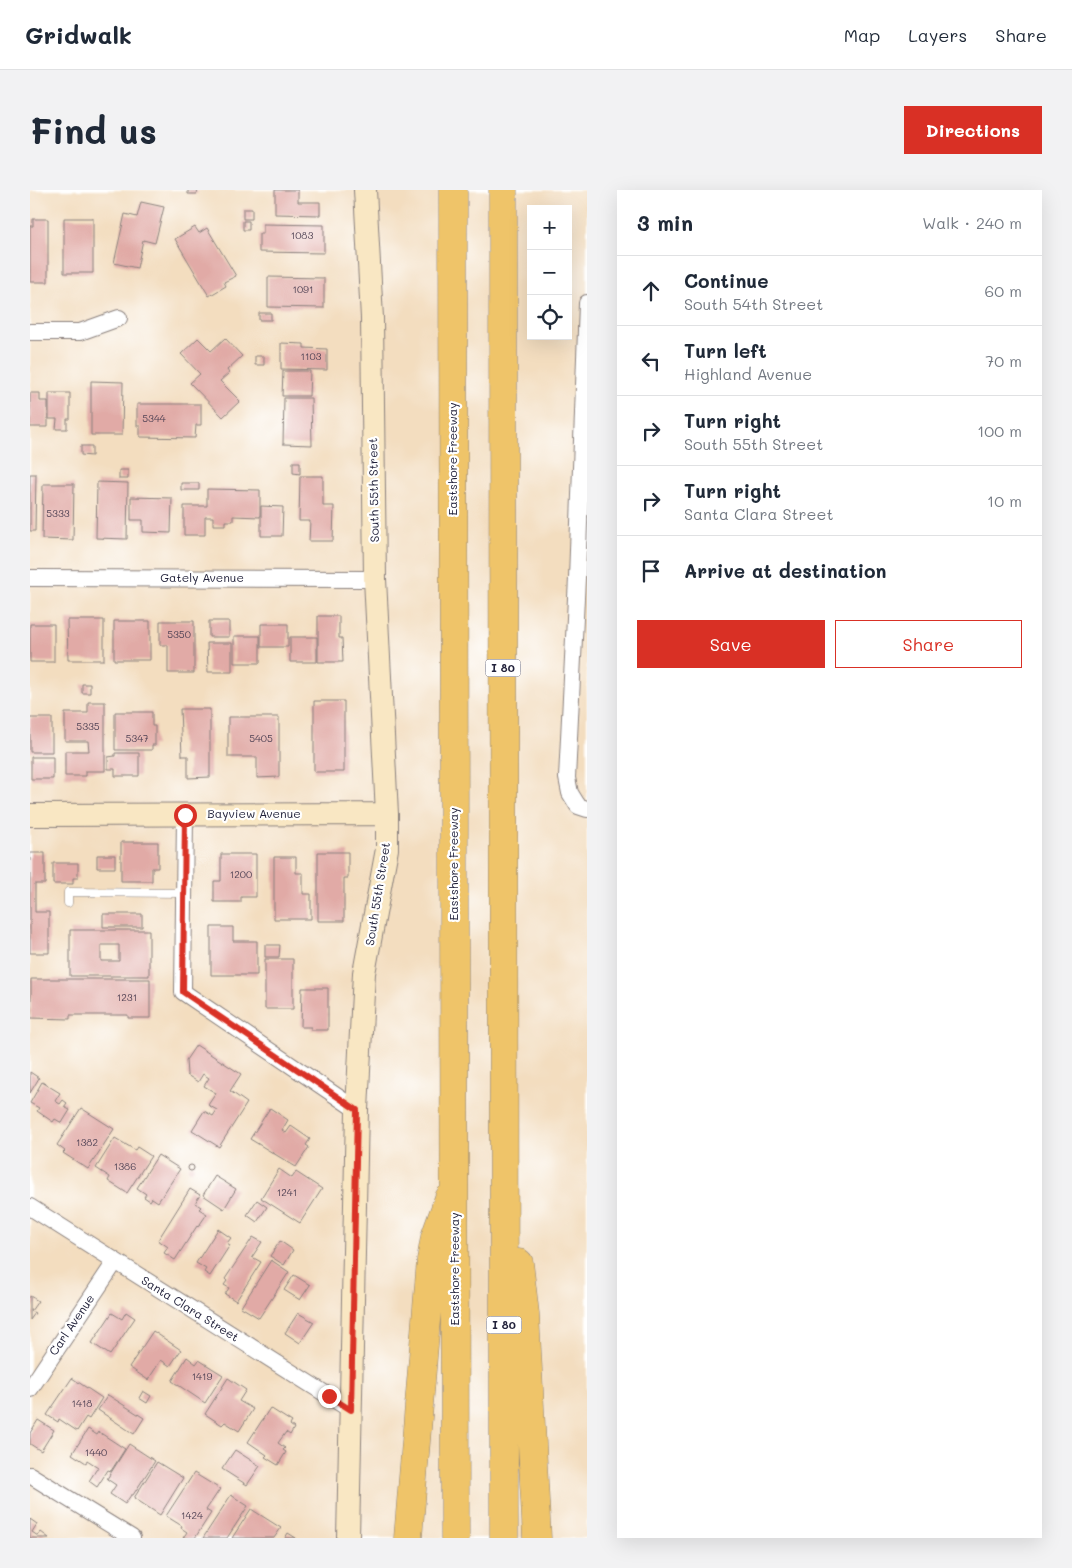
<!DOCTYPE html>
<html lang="en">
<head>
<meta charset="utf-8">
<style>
  :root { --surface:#fff; --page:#f2f2f3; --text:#1f2937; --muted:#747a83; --line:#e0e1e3; --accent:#d93025 }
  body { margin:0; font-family:Mali,sans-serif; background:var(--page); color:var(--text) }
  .controls { position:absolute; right:15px; top:15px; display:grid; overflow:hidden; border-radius:0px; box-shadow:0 5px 20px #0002 }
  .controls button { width:45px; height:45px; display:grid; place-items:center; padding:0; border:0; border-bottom:1px solid var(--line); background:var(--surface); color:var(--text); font:25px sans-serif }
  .stop { position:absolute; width:15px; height:15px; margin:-11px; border:4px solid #d93025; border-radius:50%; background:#fff }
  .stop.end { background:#d93025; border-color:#fff; box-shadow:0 1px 5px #0008 }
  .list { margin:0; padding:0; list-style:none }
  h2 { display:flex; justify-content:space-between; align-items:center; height:65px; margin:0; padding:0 20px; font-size:21px }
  h2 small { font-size:16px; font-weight:400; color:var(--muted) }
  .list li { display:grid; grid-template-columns:32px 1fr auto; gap:15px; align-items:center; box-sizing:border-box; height:70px; padding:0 20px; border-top:1px solid var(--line) }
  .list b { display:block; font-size:19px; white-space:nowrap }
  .list p { margin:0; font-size:16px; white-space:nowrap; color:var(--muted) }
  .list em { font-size:16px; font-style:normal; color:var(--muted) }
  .actions { display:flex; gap:10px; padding:15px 20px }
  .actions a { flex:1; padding:11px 0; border:1px solid var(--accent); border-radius:0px; text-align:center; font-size:18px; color:var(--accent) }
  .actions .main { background:var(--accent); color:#fff }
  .icon { flex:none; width:28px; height:28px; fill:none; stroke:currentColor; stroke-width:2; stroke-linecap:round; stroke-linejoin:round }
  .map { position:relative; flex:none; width:557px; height:1348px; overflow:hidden; border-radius:0px }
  header { display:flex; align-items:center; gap:30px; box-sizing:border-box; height:70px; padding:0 25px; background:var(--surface); border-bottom:1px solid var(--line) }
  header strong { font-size:24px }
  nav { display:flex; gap:28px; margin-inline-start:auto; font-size:18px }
  .intro { display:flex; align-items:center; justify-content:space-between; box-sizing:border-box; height:120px; padding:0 30px }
  h1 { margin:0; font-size:35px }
  .button { padding:12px 22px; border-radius:0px; background:var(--accent); color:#fff; font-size:18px; font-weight:700 }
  main { display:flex; gap:30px; padding:0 30px }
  aside { flex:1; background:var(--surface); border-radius:0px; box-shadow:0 5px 20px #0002 }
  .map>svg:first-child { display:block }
</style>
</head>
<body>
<header>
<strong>Gridwalk</strong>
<nav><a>Map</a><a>Layers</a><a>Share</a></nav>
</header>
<div class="intro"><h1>Find us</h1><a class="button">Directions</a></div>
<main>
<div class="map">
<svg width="557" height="1348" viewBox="0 0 557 1348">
  <rect width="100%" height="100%" fill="#fff"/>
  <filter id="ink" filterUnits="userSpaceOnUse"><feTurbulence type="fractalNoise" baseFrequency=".02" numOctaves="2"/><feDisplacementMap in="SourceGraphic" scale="10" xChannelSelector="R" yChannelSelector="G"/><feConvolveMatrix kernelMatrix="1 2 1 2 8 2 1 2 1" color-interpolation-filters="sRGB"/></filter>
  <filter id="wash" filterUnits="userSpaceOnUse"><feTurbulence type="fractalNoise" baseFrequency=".0096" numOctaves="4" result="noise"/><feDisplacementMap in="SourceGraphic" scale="20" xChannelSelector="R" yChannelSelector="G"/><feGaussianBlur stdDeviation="1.12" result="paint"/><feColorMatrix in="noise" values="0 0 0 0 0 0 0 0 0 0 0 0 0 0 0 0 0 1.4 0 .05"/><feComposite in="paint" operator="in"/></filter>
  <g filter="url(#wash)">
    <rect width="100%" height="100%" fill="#f3ddbf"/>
    <g id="blocks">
      <path fill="#e1aaa6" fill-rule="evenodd" d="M158 0H168L167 4H158Z
        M245 0H268V12H290V25L245 24Z
        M111 12 134 17 125 53 113 50 107 78 84 73 95 24 107 27Z
        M213 19H222V29H213Z
        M34 28H63V83H34Z
        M3 29H18V92H0V36H3Z
        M213 31H219V40H213Z
        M233 34 294 35V63L229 62V44H233Z
        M165 37 169 43 177 38 206 86 194 92 196 96 179 106 145 49Z
        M238 87 294 88V118L238 117Z
        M229 123H241V130H229Z
        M168 148 181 161 195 148 212 166 197 180 199 183 190 191 210 211 193 227 160 193 170 184 151 164Z
        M251 153 274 154V158L297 159V180L251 179Z
        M225 166H234V175H225Z
        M253 181H280L279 206H252Z
        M61 191 93 192 92 245H61Z
        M0 203H10V211H18V237H0Z
        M19 203H40V229H37V239H26L27 229H19Z
        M254 208H281L282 255 253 254Z
        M107 214H171V235H166L165 248 110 247V236H107Z
        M51 256H62V266L51 265Z
        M263 272H270V284L263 283Z
        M89 280H98V289H89Z
        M0 284H6L5 341H0Z
        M270 286H293V316H304L303 351H279L280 331H269Z
        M67 292 98 293 97 349 66 348Z
        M151 293H169V300H151Z
        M13 294H44L43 350 12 349Z
        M177 299 230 300V327L203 326V331H195V335H183V327H175V345H154V316H177Z
        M101 307 142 308 141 343 113 342V330H101Z
        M231 316 253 317 252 346H231Z
        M288 426H309V448H312L313 472H288Z
        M37 430H74V470H38Z
        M84 431H120V470H84Z
        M130 431H164V483H138V455H130Z
        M179 431H199V447H179Z
        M0 434H24V472H0Z
        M231 434H258V457H231Z
        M204 446H230V473H204Z
        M260 447H287V472H260Z
        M177 453H202V482H178Z
        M52 494H60V503H52Z
        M284 511H314V582H284Z
        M58 512H75V581H56V586H35V561H59L58 551H35V523H58Z
        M150 519H180V587L158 588V566H152Z
        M85 522H122V536H125V555H122V560H85Z
        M198 527H249V587L227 588V567H198Z
        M0 528H22V562H0Z
        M85 563H109V586H85V579H78V567L85 566Z
        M1 567H23V589H1Z
        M91 652H128V678H122V691H91Z
        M288 662H318V688H314V731H288Z
        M0 663H15V694H5V722H19V763H0Z
        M191 664H226V707H211V712H184V691H191Z
        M67 665H85V678H67Z
        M244 667H266V683H273V704H281V729H244Z
        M23 673H48V688H43V694H23Z
        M73 724H112V737H73Z
        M181 737H203V751H227V785H181Z
        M40 740H119V786H40ZM71 755H89V771H71Z
        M235 755H250L249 767H235Z
        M235 769H263V819H235Z
        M1 789H120V828H98V825H40V829L1 828Z
        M272 798H298V840H281V837H271Z
        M166 855 211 884 200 901 217 913 189 957 162 940 174 921 183 926 187 920 178 915 186 903 174 896 179 888 173 884 168 892 157 885 156 870Z
        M0 882 9 888 0 903Z
        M12 892 30 903 25 911 30 914 33 910 37 913 34 917 40 920 32 933 25 929 23 932 7 921 9 918 0 913Z
        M51 918 84 939 58 979 33 963 35 961 27 955Z
        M240 918 258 930 252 940 256 943 261 936 280 949 276 955 279 957 266 977 220 949Z
        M85 948 105 960 107 957 121 966 97 1003 78 991 80 987 66 978Z
        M128 965 150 979 128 1012 122 1008 120 1011 114 1007 116 1004 107 998Z
        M158 978a3 3 0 1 1 6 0a3 3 0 1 1-6 0Z
        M249 979 262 988 266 982 292 999 270 1033 231 1008Z
        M185 986 206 999 194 1019 173 1005Z
        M160 999 170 1005 165 1013 171 1017 169 1019 177 1024 168 1037 167 1036 145 1070 134 1063 138 1057 128 1050Z
        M227 1010 237 1017 227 1032 217 1025Z
        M188 1039 201 1048 197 1053 200 1055 180 1086 174 1082 176 1079 166 1073Z
        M223 1047 232 1052 222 1067 231 1072 206 1111 195 1104 199 1098 194 1095 197 1091 195 1089Z
        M250 1051 263 1060 254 1075 240 1066Z
        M241 1070 259 1082 229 1128 211 1117Z
        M264 1085 280 1095 270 1110 254 1100Z
        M0 1106 8 1111 1 1121 5 1123 0 1130Z
        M96 1122 105 1128 80 1165 62 1153 82 1123 92 1129Z
        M268 1123 284 1132 270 1153 255 1143Z
        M123 1141 151 1160 140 1176 131 1170 118 1190 99 1177Z
        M157 1167 166 1174 169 1170 193 1185 175 1213 142 1191Z
        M42 1188 72 1208 59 1229 56 1227 47 1241 29 1229 28 1232 17 1225Z
        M198 1188 216 1200 209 1211 223 1219 209 1241 195 1232 192 1235 175 1224Z
        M113 1201 121 1206 117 1213 109 1208Z
        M78 1205 114 1228 104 1244 68 1220Z
        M240 1218 262 1232 260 1235 264 1238 260 1245 256 1242 248 1253 255 1258 253 1260 256 1262 248 1275 235 1267 237 1265 218 1252Z
        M8 1230 24 1240 11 1261 0 1254V1243Z
        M58 1239 67 1245 69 1242 95 1259 81 1281 78 1280 67 1297 59 1291 68 1277 57 1270 56 1273 42 1264Z
        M99 1254 125 1271 103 1305H101L95 1314 80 1304 86 1295 77 1289Z
        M205 1260 230 1276 217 1295 192 1279Z
        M127 1272 153 1288 130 1325 104 1308Z
        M164 1283 190 1299 176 1320 181 1323 165 1348H153L157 1342 151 1338 152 1336 136 1326Z
        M201 1305 218 1316 197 1348H173Z
        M221 1319 251 1338 244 1348H202Z
        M0 1329 7 1334 2 1342 8 1346 11 1342 19 1348H0Z
        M258 1343 266 1348H255Z"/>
    </g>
  </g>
  <g filter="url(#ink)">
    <use href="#blocks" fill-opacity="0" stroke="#8a807d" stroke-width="1"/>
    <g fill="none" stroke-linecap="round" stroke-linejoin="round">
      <defs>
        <path id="lane" d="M38 713V702L154 703"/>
        <path id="street" d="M557 113 547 388 537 588 540 603 548 616 557 619
          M0 142H50L89 128
          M0 388 345 389
          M155 625 153 802 327 920
          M0 1017 321 1220
          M0 1199 85 1072
          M0 1285 102 1348"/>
        <path id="secondary" d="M0 625 357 624
          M318 1348 327 920 334 783 357 659V624L345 389 342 128 335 0"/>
        <path id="highway" d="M423 0 425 1348
          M473 0 474 1348
          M489 1073 495 1124 507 1348
          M378 1348 401 1070 405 1047 419 1008"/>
      </defs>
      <use href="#lane" stroke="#8a807d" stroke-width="9"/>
      <use href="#street" stroke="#8a807d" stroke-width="18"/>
      <use href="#secondary" stroke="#8a807d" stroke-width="24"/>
      <use href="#highway" stroke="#8a807d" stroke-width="29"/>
      <use href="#lane" stroke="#fff" stroke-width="8"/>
      <use href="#street" stroke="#fff" stroke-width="16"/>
      <use href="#secondary" stroke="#f9e7c3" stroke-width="22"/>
      <use href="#highway" stroke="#efc469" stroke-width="28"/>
    </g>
  </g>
  <g fill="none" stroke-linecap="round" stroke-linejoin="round" filter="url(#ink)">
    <path stroke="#d93025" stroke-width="6" d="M155 625 153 802 327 920 321 1220 299 1206"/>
  </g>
  <g text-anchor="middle" stroke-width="4.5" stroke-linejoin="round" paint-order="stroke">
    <g font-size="10" fill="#524456">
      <text x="272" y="49">1083</text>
      <text x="273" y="103">1091</text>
      <text x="281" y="170">1103</text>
      <text x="124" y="232">5344</text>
      <text x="28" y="327">5333</text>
      <text x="149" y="448">5350</text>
      <text x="58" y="540">5335</text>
      <text x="107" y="552">5347</text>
      <text x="231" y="552">5405</text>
      <text x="211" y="688">1200</text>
      <text x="97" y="811">1231</text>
      <text x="57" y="956">1382</text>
      <text x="95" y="980">1386</text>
      <text x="257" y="1006">1241</text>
      <text x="172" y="1190">1419</text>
      <text x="52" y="1217">1418</text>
      <text x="66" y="1266">1440</text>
      <text x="162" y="1329">1424</text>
    </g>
    <g fill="#fff" stroke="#646476" stroke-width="1">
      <rect x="455.5" y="469.5" width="35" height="17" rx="4"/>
      <rect x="456.5" y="1126.5" width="35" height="17" rx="4"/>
    </g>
    <g font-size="11" font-weight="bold" fill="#22223b">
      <text x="473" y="482">I 80</text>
      <text x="474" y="1139">I 80</text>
    </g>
    <g font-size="12" fill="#22223b" stroke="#fff">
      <text transform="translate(423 269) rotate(-90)" y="4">Eastshore Freeway</text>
      <text transform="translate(344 300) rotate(-91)" y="4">South 55th Street</text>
      <text x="172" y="392">Gately Avenue</text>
      <text x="224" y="628">Bayview Avenue</text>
      <text transform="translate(424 674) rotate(-90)" y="4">Eastshore Freeway</text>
      <text transform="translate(348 704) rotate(-81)" y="4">South 55th Street</text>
      <text transform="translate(425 1079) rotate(-90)" y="4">Eastshore Freeway</text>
      <text transform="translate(160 1119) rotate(32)" y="4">Santa Clara Street</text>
      <text transform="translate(42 1135) rotate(-56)" y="4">Carl Avenue</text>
    </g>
  </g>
</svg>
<div class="controls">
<button>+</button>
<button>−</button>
<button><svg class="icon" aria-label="locate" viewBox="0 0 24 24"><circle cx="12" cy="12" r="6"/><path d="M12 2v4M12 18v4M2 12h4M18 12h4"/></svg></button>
</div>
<div class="stop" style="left:155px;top:625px"></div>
<div class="stop end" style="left:299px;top:1206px"></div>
</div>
<aside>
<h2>3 min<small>Walk · 240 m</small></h2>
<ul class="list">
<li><svg class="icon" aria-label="ahead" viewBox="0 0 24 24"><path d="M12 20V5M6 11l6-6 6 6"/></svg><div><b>Continue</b><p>South 54th Street</p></div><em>60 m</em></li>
<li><svg class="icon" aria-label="left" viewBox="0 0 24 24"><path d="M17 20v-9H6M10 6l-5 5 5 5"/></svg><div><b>Turn left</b><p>Highland Avenue</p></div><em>70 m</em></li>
<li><svg class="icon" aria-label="right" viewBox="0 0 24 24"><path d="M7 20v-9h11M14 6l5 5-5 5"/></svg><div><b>Turn right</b><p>South 55th Street</p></div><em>100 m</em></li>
<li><svg class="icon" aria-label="right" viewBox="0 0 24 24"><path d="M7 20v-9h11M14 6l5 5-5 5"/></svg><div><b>Turn right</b><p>Santa Clara Street</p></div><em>10 m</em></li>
<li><svg class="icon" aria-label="arrive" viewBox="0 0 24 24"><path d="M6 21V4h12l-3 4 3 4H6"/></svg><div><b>Arrive at destination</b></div></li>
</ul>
<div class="actions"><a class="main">Save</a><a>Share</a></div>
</aside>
</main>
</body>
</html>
